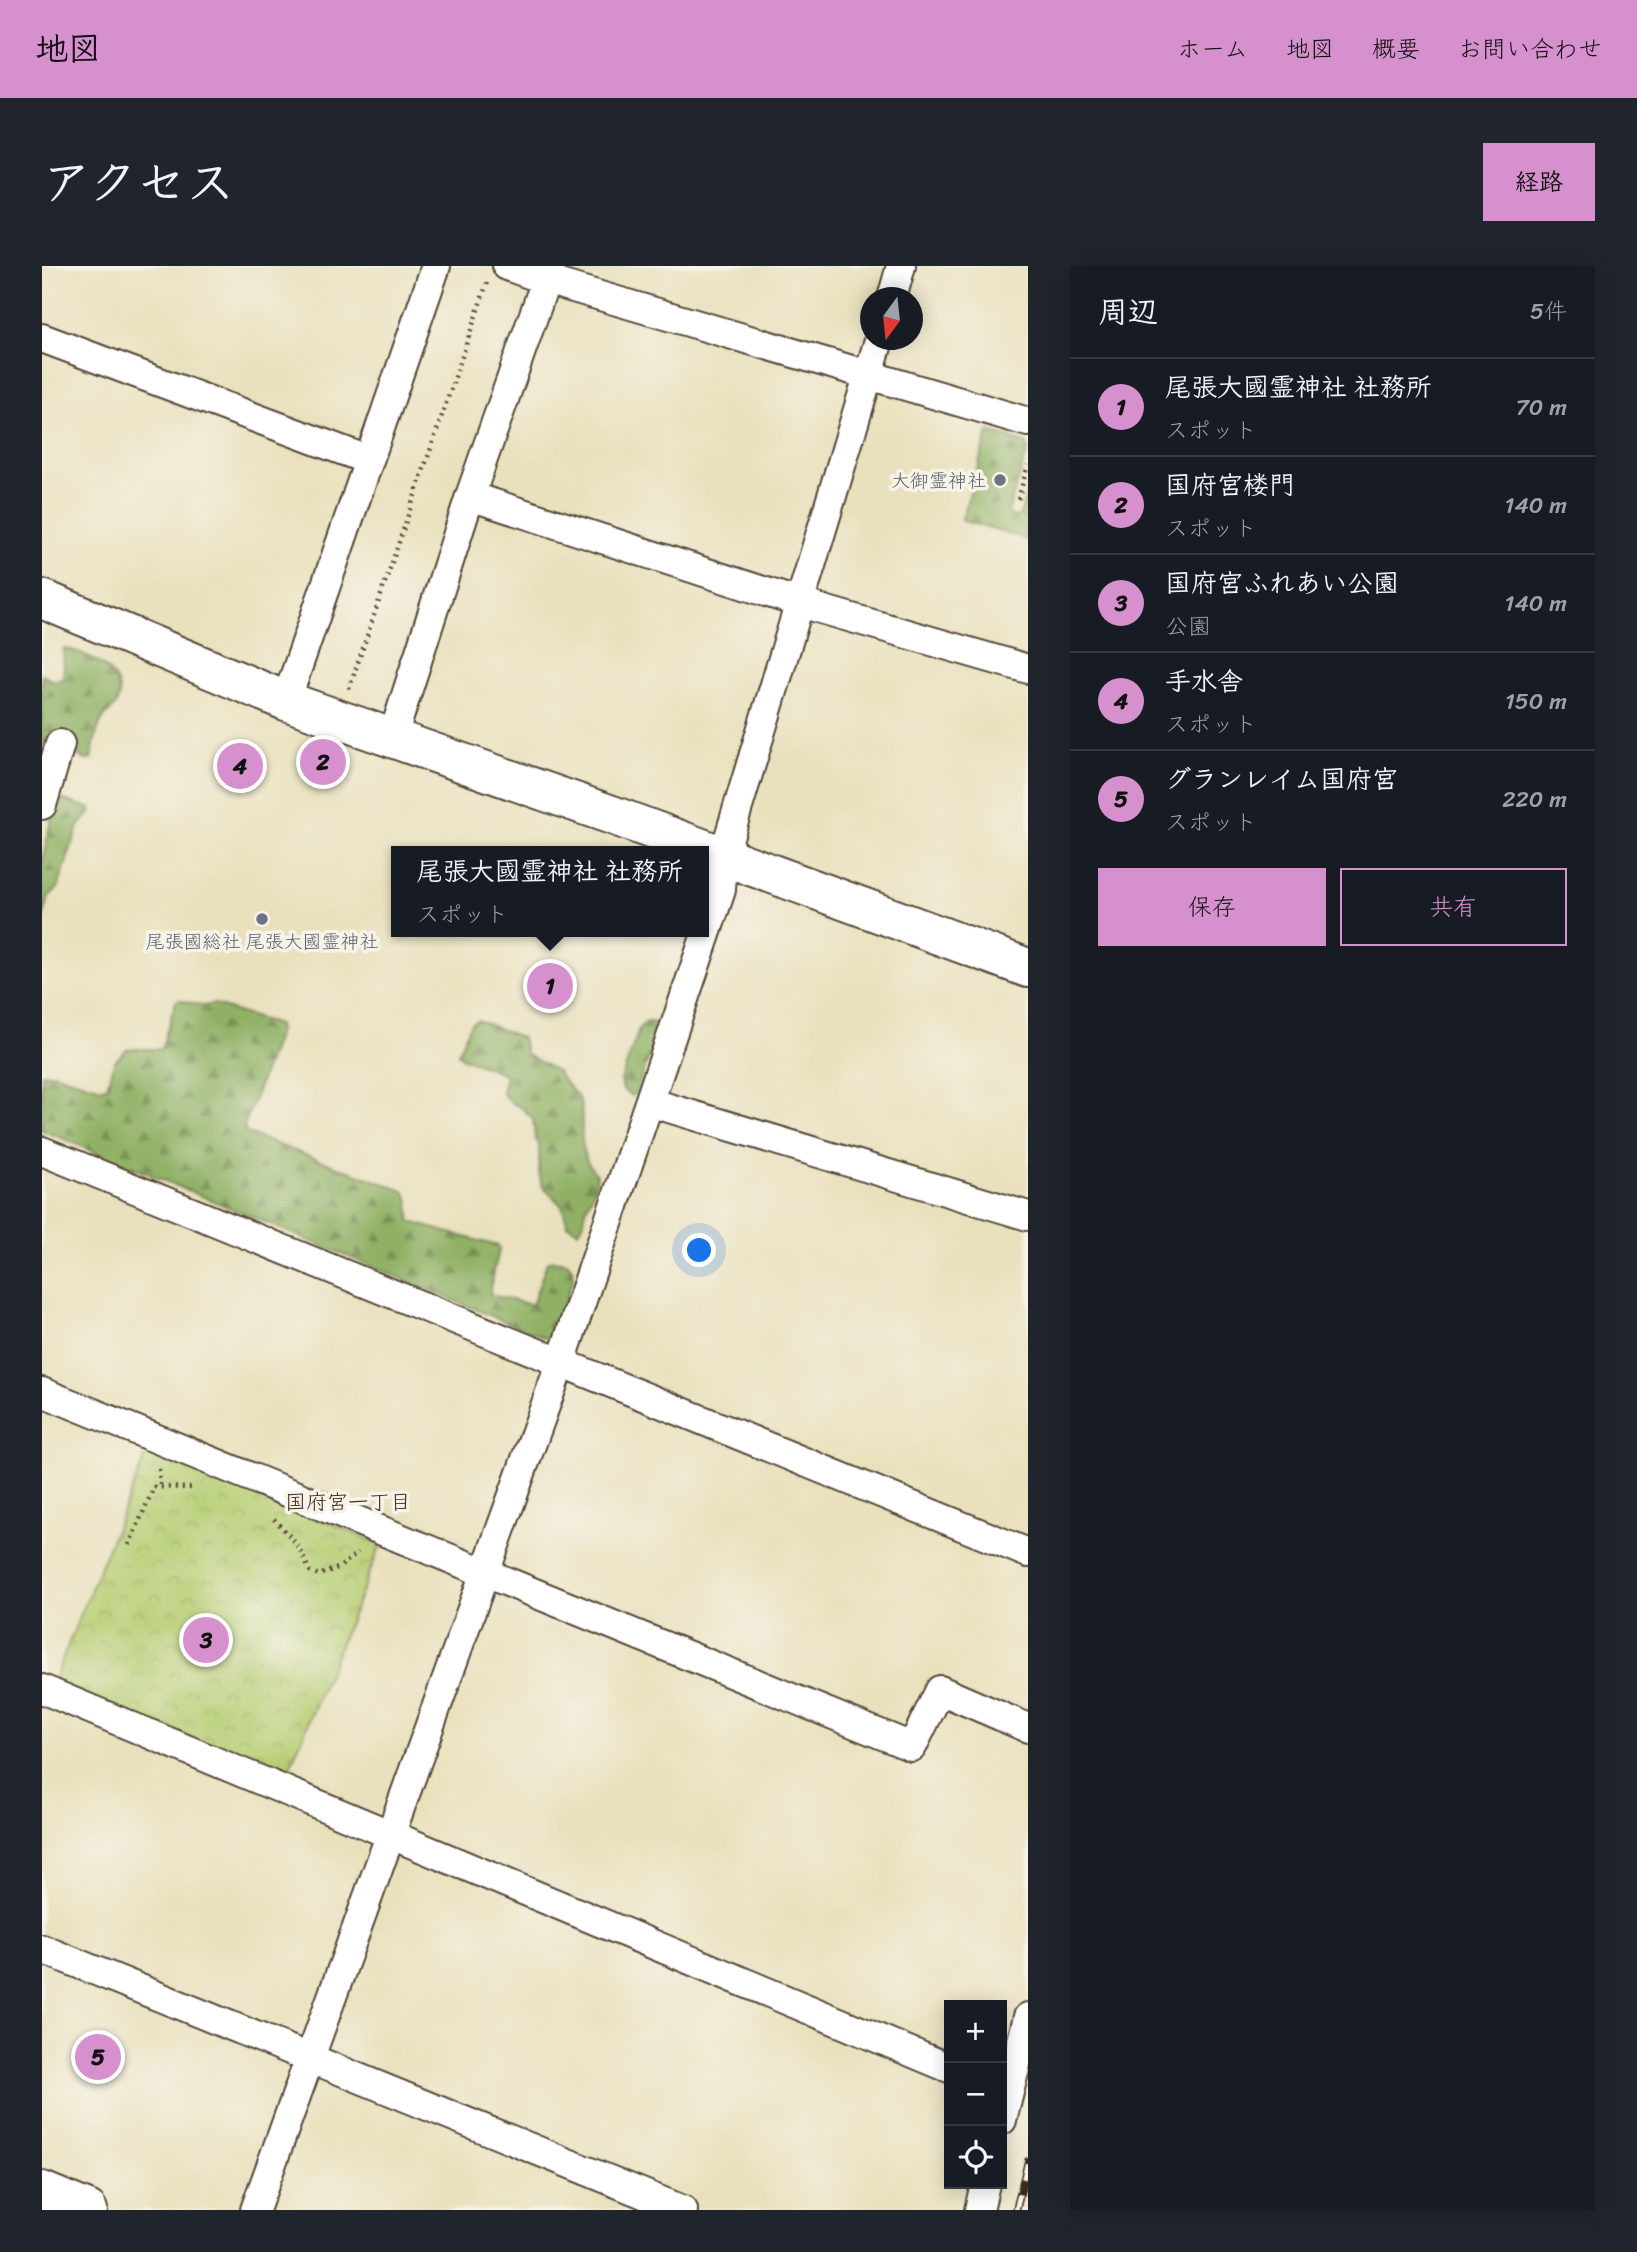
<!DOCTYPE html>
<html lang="ja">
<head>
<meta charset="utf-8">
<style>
  :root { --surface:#171b24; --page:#20242c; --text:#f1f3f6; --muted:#9ea1a6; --line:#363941; --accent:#d690ce }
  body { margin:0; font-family:Sriracha,"Klee One",sans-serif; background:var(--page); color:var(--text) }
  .controls { position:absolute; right:21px; bottom:21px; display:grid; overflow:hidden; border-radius:0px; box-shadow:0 4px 18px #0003 }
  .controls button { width:63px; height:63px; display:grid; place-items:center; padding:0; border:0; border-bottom:2px solid var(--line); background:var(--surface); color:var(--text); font:35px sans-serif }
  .compass { position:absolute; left:818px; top:21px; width:63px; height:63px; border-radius:50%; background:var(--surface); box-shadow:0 4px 18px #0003; rotate:195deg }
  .you { position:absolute; left:658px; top:985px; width:24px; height:24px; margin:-18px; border:5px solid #fff; border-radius:50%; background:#1a73e8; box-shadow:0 0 0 10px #1a73e833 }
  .badge { display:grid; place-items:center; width:46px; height:46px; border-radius:50%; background:var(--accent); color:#111; font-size:23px; font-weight:700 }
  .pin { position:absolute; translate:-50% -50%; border:4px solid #fff; box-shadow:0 2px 7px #0006 }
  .popup { position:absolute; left:349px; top:580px; width:318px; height:91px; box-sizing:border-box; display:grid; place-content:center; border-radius:0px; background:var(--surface); filter:drop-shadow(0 2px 5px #0005); font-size:23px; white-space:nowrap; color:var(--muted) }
  .popup b { font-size:26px; color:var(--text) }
  .popup::after { content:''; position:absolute; left:50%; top:100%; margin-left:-14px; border:14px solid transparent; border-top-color:var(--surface) }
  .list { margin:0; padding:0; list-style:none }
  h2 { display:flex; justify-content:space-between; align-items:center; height:91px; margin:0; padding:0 28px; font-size:30px }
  h2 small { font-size:23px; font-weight:400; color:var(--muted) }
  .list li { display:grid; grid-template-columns:46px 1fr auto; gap:21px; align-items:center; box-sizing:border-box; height:98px; padding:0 28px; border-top:2px solid var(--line) }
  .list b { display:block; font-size:26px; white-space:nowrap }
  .list p { margin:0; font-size:23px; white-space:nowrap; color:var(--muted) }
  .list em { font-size:23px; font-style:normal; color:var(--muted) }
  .actions { display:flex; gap:14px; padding:21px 28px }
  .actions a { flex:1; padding:16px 0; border:2px solid var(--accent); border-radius:0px; text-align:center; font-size:24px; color:var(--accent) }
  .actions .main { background:var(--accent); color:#111 }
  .icon { flex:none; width:38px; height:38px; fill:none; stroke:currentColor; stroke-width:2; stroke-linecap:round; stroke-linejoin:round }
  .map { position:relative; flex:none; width:986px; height:1944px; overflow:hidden; border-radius:0px }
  header { display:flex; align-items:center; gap:42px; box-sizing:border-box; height:98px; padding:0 35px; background:var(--accent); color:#111 }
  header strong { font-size:33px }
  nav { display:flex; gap:38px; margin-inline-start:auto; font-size:24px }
  .intro { display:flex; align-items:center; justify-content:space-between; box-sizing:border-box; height:168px; padding:0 42px }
  h1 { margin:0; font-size:49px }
  .button { padding:18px 32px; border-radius:0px; background:var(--accent); color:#111; font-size:24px; font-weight:700 }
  main { display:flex; gap:42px; padding:0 42px }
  aside { flex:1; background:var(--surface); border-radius:0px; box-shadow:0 4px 18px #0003 }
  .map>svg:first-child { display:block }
</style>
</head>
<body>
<header>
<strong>地図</strong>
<nav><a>ホーム</a><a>地図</a><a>概要</a><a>お問い合わせ</a></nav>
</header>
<div class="intro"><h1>アクセス</h1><a class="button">経路</a></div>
<main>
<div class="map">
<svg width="986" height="1944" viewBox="0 0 986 1944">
  <defs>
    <pattern id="forest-firs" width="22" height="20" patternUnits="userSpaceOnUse" patternTransform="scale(1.75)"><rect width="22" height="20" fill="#90b165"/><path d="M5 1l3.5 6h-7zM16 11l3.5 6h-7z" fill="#779053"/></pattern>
    <pattern id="park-crowns" width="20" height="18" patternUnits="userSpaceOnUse" patternTransform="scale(1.75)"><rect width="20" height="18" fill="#b6ce73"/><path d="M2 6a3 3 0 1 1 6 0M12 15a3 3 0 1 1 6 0" fill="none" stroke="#9db163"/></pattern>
  </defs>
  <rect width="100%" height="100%" fill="#f7f3e8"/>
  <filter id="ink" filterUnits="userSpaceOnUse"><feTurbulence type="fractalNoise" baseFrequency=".0143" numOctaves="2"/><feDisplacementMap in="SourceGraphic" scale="14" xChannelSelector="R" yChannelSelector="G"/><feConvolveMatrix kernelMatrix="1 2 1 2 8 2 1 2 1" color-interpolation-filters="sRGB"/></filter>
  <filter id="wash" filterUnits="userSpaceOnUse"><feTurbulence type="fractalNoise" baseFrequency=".00686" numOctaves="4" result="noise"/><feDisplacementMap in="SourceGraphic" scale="28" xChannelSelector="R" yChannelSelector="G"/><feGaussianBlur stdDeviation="1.57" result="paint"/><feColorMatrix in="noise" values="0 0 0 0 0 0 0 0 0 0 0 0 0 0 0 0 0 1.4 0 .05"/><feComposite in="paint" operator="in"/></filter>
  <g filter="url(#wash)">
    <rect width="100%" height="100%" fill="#e9e1be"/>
    <path fill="url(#forest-firs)" stroke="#666e42" stroke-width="2" d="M948 165 985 178 986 183 966 246 967 249 974 251 978 249 986 221V274L922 255 920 253 946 167Z
      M22 383C43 385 79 405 77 429 76 442 64 446 59 456 53 466 52 481 49 493L44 494C30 488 24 478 11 470L3 474 0 482V409L10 414H20C24 403 20 394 22 383Z
      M16 532 47 542 49 546 36 561 16 622 7 631 0 656V595L13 535Z
      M137 734 162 740 171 738 236 759 237 765 202 861 204 867 362 925 367 934 368 956 456 980 457 984 448 1023 449 1029 490 1039 505 996 511 994 525 996 530 1002 531 1012 514 1065 503 1072 0 864V808L11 807 59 822 65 821 73 795 85 783H119L134 736Z
      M435 754 480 772 484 788 516 806C519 816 533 823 538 836 540 841 539 847 540 853 540 878 537 889 555 909 555 923 548 931 544 943 542 952 543 958 536 965L526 959 520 940 500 919 497 907V879L493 872 491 853 481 843 467 835 460 826 464 811 461 807 421 792 416 787 429 757Z
      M605 756H612L615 759 616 764 594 827 590 830 581 824 579 814 598 761Z"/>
    <path fill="url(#park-crowns)" stroke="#787c48" stroke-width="2" d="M106 1184 339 1278 244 1511 11 1416Z"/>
  </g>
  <g filter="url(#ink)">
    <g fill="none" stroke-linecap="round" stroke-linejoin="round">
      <defs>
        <path id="street" d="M465 0 504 14 986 156
          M850 32 859 0
          M0 72 326 194
          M428 230 758 337 986 403
          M244 435 394 0
          M350 473 428 230 509 0
          M0 539 18 478
          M607 836 986 950
          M0 885 986 1287
          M0 1126 870 1481 898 1424 986 1462
          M0 1423 907 1802
          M0 1683 641 1944
          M960 1854 986 1751
          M213 1944 519 1096 679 624 681 591 837 74
          M937 1944 943 1918"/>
        <path id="secondary" d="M0 333 244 435 570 549 986 702
          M0 1925 46 1944"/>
      </defs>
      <use href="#street" stroke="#554536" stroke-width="32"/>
      <use href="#secondary" stroke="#554536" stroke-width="42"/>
      <path stroke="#554536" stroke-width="4.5" stroke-dasharray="2 5" stroke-linecap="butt" d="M976 233 986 199
        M307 423 445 17
        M117 1203 118 1220
        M232 1253 254 1277 268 1305 277 1309 298 1301 316 1286
        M87 1279 112 1221 153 1222"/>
      <use href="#street" stroke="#fff" stroke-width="28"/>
      <use href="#secondary" stroke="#fff" stroke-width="38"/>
      <defs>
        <path id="rail" d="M974 1944 986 1895"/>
      </defs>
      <use href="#rail" stroke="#3b2a1e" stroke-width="8"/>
      <use href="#rail" stroke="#f7f3e8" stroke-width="5" stroke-dasharray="16" stroke-linecap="butt"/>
    </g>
  </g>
  <g fill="#6b7280" stroke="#f7f3e8" stroke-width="2.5">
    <circle cx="958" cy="214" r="7"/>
    <circle cx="220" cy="653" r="7"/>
  </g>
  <g text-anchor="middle" stroke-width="7" stroke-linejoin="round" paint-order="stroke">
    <g font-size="19" fill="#5b616d" stroke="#f7f3e8" text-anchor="end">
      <text x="944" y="221">大御霊神社</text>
      <text x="220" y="682" text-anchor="middle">尾張國総社 尾張大國霊神社</text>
    </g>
    <g font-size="21" fill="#3b2a1e" stroke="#f7f3e8">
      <text x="306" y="1243">国府宮一丁目</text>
    </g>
  </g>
</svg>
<div class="controls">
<button>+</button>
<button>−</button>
<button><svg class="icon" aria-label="locate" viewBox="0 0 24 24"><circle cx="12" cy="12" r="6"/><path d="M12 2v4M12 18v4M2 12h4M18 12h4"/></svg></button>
</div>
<svg class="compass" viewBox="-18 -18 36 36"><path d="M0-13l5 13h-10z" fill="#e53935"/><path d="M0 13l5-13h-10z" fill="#9ea1a6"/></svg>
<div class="you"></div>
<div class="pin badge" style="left:508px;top:720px">1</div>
<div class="popup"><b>尾張大國霊神社 社務所</b>スポット</div>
<div class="pin badge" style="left:281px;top:496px">2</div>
<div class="pin badge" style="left:164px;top:1374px">3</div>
<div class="pin badge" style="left:198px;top:500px">4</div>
<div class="pin badge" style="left:56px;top:1791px">5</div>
</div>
<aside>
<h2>周辺<small>5件</small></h2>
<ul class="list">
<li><span class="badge">1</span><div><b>尾張大國霊神社 社務所</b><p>スポット</p></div><em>70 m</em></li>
<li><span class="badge">2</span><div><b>国府宮楼門</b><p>スポット</p></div><em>140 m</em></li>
<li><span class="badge">3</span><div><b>国府宮ふれあい公園</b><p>公園</p></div><em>140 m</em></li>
<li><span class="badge">4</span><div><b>手水舎</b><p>スポット</p></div><em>150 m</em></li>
<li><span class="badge">5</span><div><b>グランレイム国府宮</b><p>スポット</p></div><em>220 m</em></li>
</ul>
<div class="actions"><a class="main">保存</a><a>共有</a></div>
</aside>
</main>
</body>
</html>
